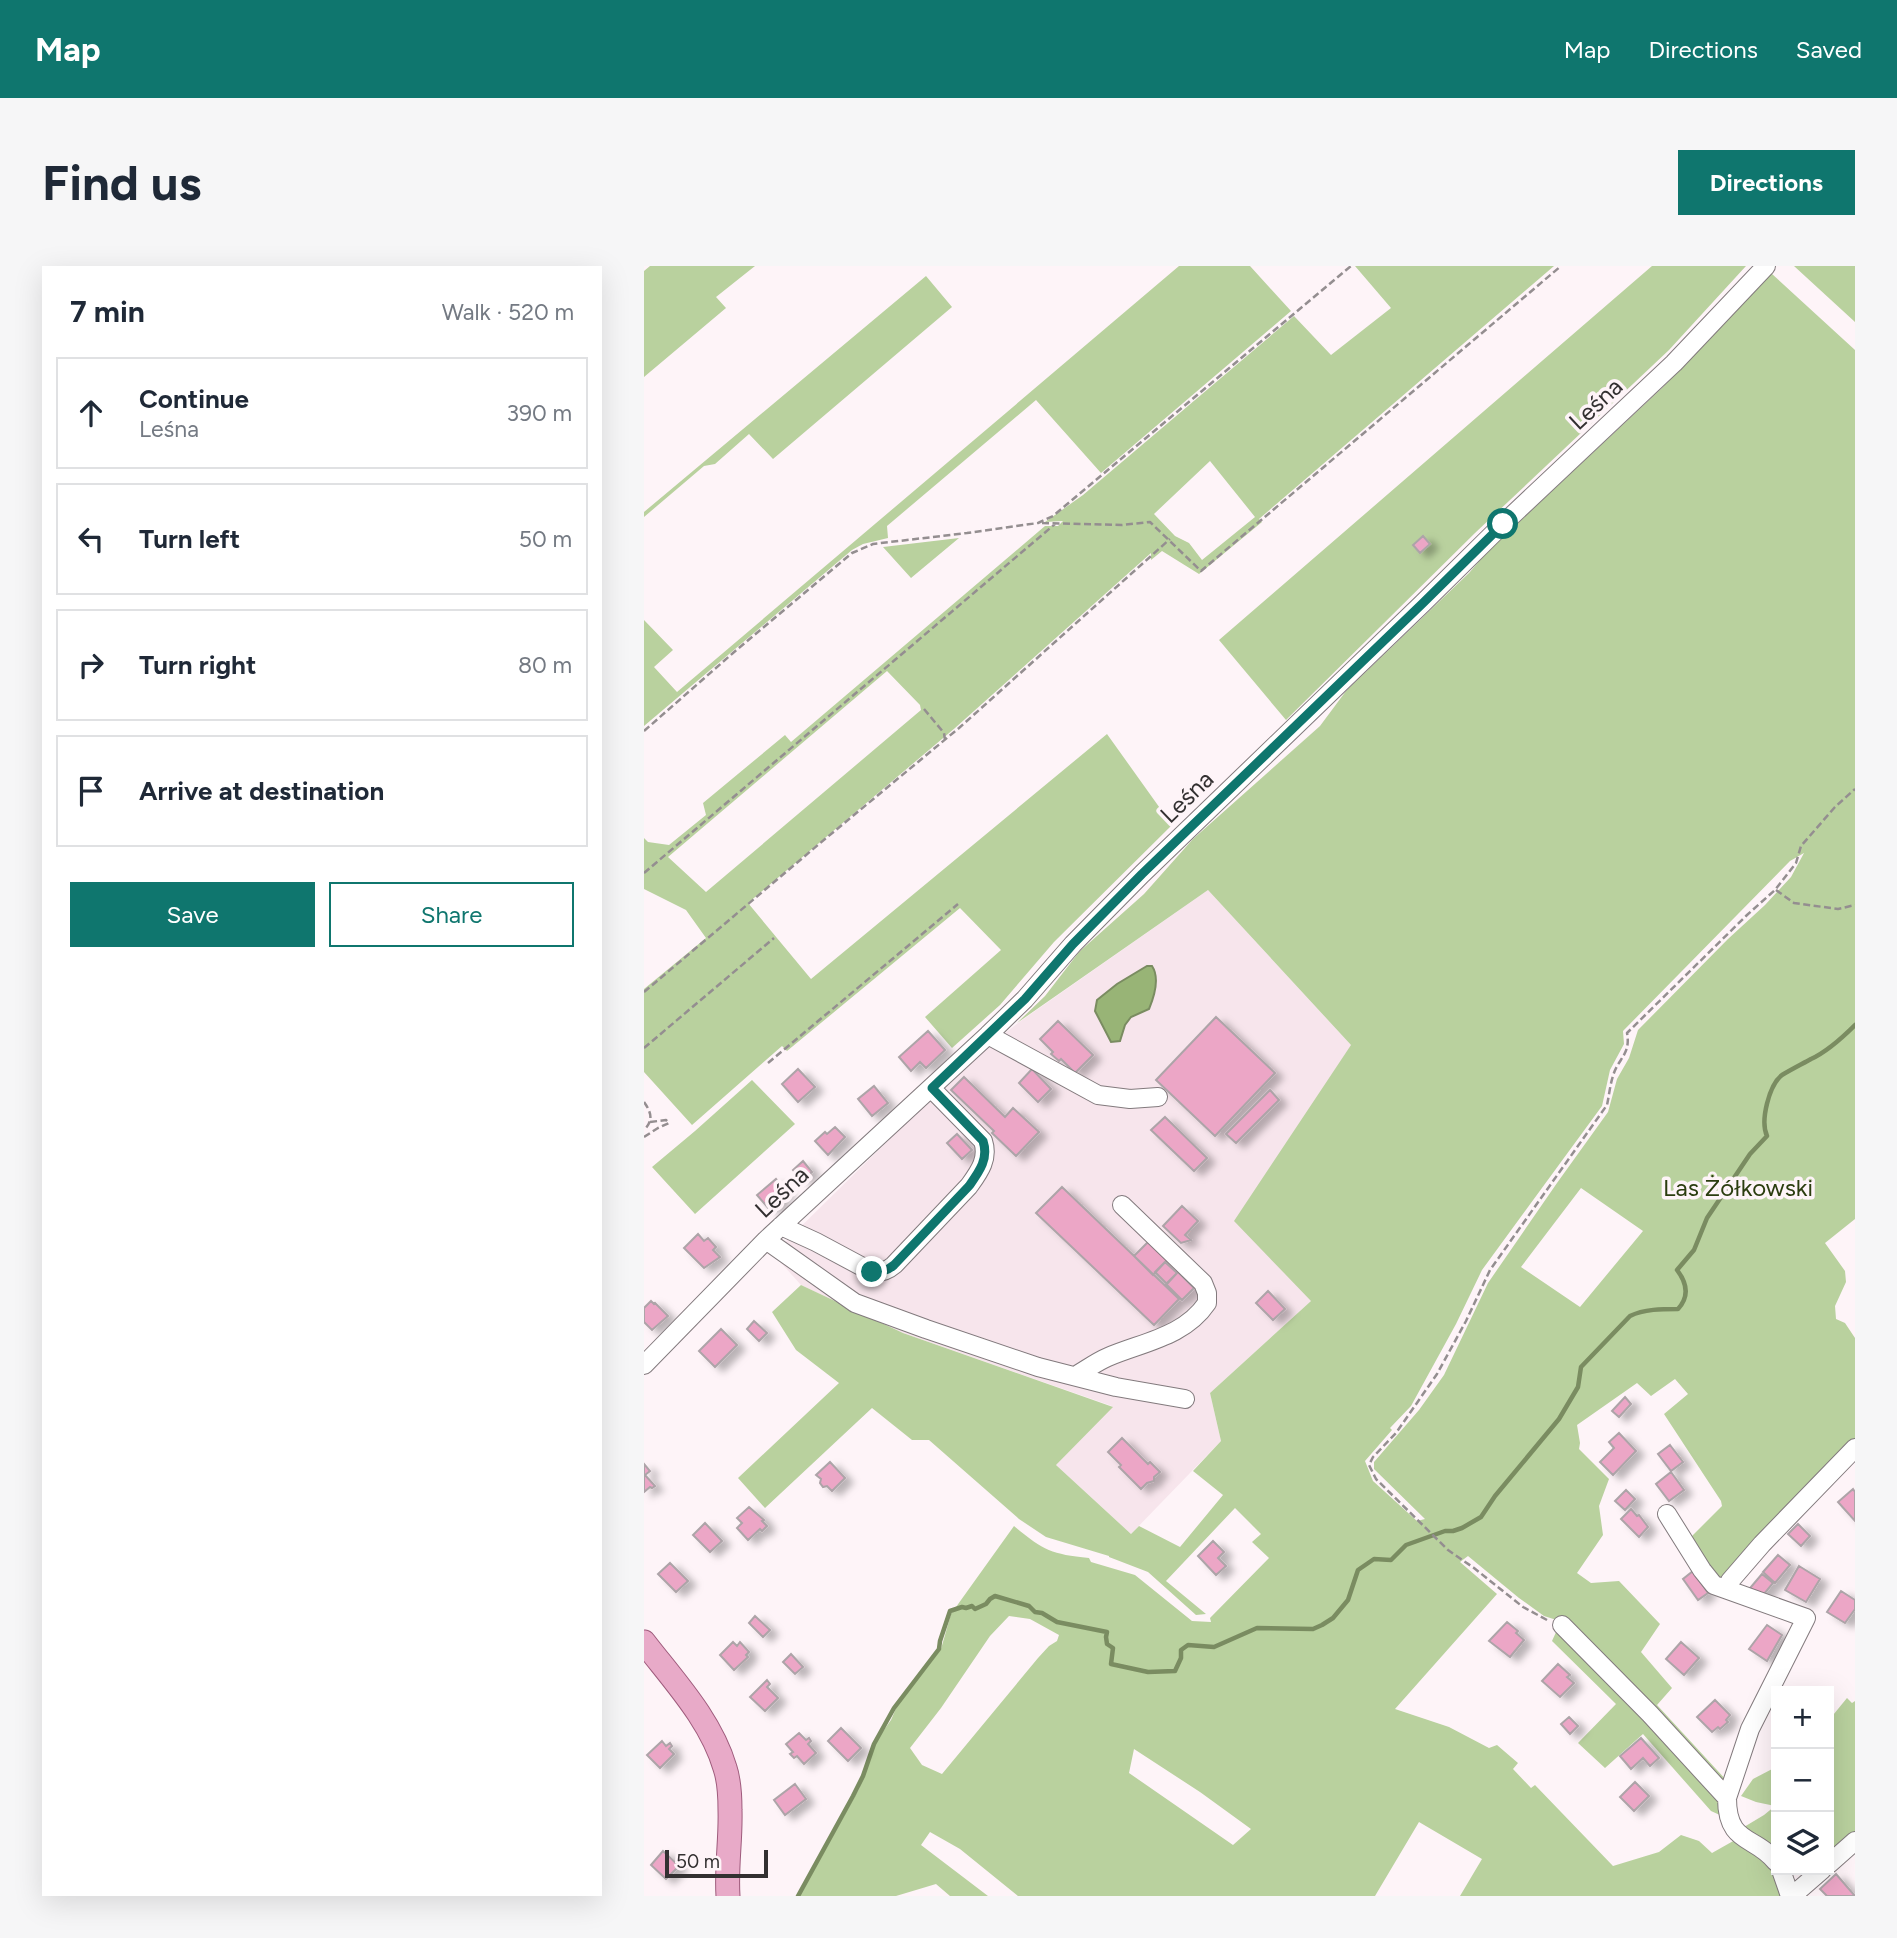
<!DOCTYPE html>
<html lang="en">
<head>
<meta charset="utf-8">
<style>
  :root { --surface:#fff; --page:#f6f6f7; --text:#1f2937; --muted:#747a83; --line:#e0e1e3; --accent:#0f766e }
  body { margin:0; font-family:Figtree,sans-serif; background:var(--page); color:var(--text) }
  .controls { position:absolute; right:21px; bottom:21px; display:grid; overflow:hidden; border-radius:0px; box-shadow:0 7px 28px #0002 }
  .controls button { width:63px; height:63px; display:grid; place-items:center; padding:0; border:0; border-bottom:2px solid var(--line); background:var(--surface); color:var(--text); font:35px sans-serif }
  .scale { position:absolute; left:21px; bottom:18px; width:103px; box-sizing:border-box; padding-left:7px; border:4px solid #333031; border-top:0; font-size:19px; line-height:24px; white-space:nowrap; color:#333031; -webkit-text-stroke:5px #fef4f8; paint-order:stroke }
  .stop { position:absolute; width:21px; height:21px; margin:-16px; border:5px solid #0f766e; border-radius:50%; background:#fff }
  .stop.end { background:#0f766e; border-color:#fff; box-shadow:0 2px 7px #0008 }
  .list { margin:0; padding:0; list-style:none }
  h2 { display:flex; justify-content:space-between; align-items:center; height:91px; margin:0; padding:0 28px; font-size:30px }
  h2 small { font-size:23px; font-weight:400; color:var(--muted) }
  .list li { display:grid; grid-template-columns:46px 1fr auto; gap:21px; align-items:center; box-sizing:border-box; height:112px; margin:0 14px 14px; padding:0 14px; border:2px solid var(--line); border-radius:0px }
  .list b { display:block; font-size:26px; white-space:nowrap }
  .list p { margin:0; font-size:23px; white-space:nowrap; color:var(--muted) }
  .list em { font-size:23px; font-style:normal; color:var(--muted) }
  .actions { display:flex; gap:14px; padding:21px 28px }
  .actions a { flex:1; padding:16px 0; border:2px solid var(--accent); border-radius:0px; text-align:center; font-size:24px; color:var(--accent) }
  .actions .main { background:var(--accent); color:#fff }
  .icon { flex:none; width:38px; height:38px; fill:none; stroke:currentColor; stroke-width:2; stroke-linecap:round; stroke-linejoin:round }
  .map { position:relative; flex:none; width:1211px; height:1630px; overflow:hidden; border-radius:0px }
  header { display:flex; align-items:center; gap:42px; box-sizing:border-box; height:98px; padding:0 35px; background:var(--accent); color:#fff }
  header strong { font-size:33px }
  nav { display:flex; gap:38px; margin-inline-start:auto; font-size:24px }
  .intro { display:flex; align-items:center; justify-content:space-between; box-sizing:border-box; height:168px; padding:0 42px }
  h1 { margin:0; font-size:49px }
  .button { padding:18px 32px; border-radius:0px; background:var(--accent); color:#fff; font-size:24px; font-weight:700 }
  main { display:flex; gap:42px; padding:0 42px }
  aside { flex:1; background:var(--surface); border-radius:0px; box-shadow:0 7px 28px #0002 }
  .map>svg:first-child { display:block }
</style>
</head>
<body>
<header>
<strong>Map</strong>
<nav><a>Map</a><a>Directions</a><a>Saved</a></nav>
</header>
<div class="intro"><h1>Find us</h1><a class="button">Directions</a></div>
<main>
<aside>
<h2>7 min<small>Walk · 520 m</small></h2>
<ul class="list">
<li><svg class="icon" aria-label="ahead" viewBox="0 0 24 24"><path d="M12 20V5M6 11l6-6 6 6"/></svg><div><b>Continue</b><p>Leśna</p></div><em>390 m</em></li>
<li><svg class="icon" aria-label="left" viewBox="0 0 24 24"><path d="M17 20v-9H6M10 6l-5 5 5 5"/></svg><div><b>Turn left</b></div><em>50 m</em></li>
<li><svg class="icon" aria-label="right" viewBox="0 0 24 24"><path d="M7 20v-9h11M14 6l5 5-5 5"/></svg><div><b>Turn right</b></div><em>80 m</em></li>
<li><svg class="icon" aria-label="arrive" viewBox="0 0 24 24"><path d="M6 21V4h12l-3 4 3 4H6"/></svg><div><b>Arrive at destination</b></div></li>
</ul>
<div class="actions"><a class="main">Save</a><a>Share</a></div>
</aside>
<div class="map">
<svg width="1211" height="1630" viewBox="0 0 1211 1630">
  <defs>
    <filter id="shadow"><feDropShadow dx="8" dy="4.5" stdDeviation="3.5" flood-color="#0004"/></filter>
  </defs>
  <rect width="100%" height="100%" fill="#fef4f8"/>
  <path fill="#f7e5ec" d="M564 624 707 779 667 1035 566 1127 577 1175 487 1268 412 1199 468 1140 259 1067 157 1019 129 988 322 798 374 757Z"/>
  <path fill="#b9d19e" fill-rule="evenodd" d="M6 0H111L72 31 82 42 0 111V5Z
    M535 0H606L647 45 457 207 392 134 243 260 244 272 219 278 208 284 0 460V354L29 384 10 401 33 426Z
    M711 0H910L615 253 618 256 555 308 518 285 507 294V287L311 462 104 637 167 713 463 468 528 559 410 676 356 739 308 782 281 751 357 684 316 642 143 785 138 780 48 859 0 806V723L62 672 42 644 0 623V572L4 576 25 579 62 549 59 537 141 469 147 476 401 260H414L419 255 401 256 439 229 650 50 687 89 747 42ZM566 195 611 251 558 294 545 277 531 270 510 248ZM243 405 276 439 277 444 62 626 24 591Z
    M1008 0H1102L1025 84 831 267 642 454 575 374Z
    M1150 0H1211V56Z
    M1127 7 1211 84V953L1181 977 1201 1005 1202 1016 1191 1040 1192 1053 1201 1057 1211 1072V1173L1111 1278 1079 1318 1044 1274 1078 1240 1077 1235 1020 1148 1044 1128 1031 1113 1007 1130 993 1117 933 1159 936 1177 935 1183 965 1213 955 1240 959 1269 933 1307 947 1317 975 1315 1016 1358 997 1386 1028 1422 1013 1439 1084 1516 1082 1523 922 1357 900 1350 875 1332 824 1290 816 1296 853 1328 751 1443 805 1461 845 1482 853 1479 874 1497 869 1503 887 1522 891 1519 969 1600 1015 1586 1037 1569 1055 1575 1068 1587 1091 1574C1120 1587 1131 1600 1138 1630H816L838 1593 775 1556 731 1630H374L316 1583 286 1566 277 1579 344 1630H306L292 1618 252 1630H155L215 1523 230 1478 247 1454 253 1440 297 1383 307 1348 370 1260C399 1284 407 1288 445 1292L447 1296 491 1309 548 1355 567 1356 566 1352 625 1292 608 1276 617 1268 591 1242 522 1315 562 1348 552 1349 504 1306 465 1291V1290L402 1271 375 1253 285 1174H268L228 1142 121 1242 94 1212 195 1117 152 1084 128 1046 157 1019 259 1067 469 1141 412 1199 487 1268 495 1260 536 1281 579 1229 549 1205 577 1175 566 1127 667 1035 590 955 707 779 564 624 373 757 401 730 435 686 500 628 549 573 676 460 702 425 825 307 844 285 1019 121ZM1160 587 1147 611 1121 639 1084 673 994 764 985 792 973 813 964 846 913 917 844 1017 800 1109 775 1144 730 1196V1203L781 1253 773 1255 729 1215 721 1195 748 1164 746 1162 767 1140 812 1058 838 1004 958 840 966 804 980 778 979 765 1146 595ZM937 922 999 965 936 1041 877 1001ZM365 1350 386 1353 415 1369 413 1375 405 1380 394 1392 298 1508 278 1499 266 1482 297 1442 346 1370ZM490 1483 556 1526 607 1563 589 1579 485 1507Z
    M282 10 308 41 129 193 105 168 71 198 60 200 0 251V246Z
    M315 272 267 312 239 281Z
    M108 814 151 858 51 948 8 901 51 865Z
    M913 1364H918L1077 1535 1078 1550 1067 1545 999 1468 961 1502 934 1477 972 1438 908 1375Z
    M1203 1432 1208 1437 1211 1435V1568L1185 1593V1454Z
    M1132 1501V1590L1100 1561 1120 1549 1131 1540 1112 1536 1097 1530 1109 1513Z"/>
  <path fill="#98b476" stroke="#7a8c61" stroke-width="2" d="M503 700H508C516 712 510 731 505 743L487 751 481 759 476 775 467 776 451 745 453 734 473 718Z"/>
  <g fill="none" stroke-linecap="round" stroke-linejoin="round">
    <path stroke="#7a8c61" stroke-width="4.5" d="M154 1630 209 1530 219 1510 230 1478 250 1442 295 1383 296 1375 306 1345 318 1341 322 1342 328 1340 331 1343 342 1338 346 1333 351 1330 385 1340 391 1346 398 1347 413 1356 463 1366 462 1371 463 1378 469 1382 467 1398 504 1406 531 1405 537 1392V1384L544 1379 570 1381 613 1362 669 1363 678 1359 689 1352 704 1334 714 1304 730 1293 747 1294 762 1279 801 1265H809L818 1262 837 1251 851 1230 915 1153 934 1121 937 1101 986 1050C1000 1043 1018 1043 1034 1043 1046 1030 1043 1017 1033 1004L1050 984 1063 952 1106 888 1123 870C1116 855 1125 819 1138 809 1148 803 1158 798 1167 793 1184 785 1198 772 1211 759"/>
  </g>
  <path fill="#eca6c6" stroke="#ada4a8" stroke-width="2" filter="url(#shadow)" d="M779 270 786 278 776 287 769 279Z
    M572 751 631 807 571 870 512 814Z
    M414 755 449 789 431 807 417 793 415 795 407 788 409 786 396 773Z
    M284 765 301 784 282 802 276 796 267 805 255 791Z
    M154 803 171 821 154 836 138 818Z
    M388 803 407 823 394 836 375 817Z
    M320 811 361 851 369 842 395 866 372 890 348 867 350 865 307 824Z
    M230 820 244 837 228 850 214 833Z
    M626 824 635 834 592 877 582 868Z
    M521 851 563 892 550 905 507 864Z
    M191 861 201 871 184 889 171 875 181 866 183 868Z
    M313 868 328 884 318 893 303 877Z
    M159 895 168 906 158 914 149 904Z
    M132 913 143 925 134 935 136 938 131 942 129 940 125 943 113 929Z
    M418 921 535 1033 510 1059 392 947Z
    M538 940 554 955 541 969 547 974 537 977 519 960Z
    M54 968 60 975 64 972 72 981 69 984 76 991 60 1002 40 982Z
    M506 974 525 992 509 1009 490 990Z
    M521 996 533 1007 523 1018 511 1006Z
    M534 1006 550 1022 538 1034 522 1018Z
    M624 1025 641 1043 629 1054 612 1037Z
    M7 1035 10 1038 11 1037 24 1050 8 1064 0 1056V1042Z
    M110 1055 123 1067 115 1075 103 1063Z
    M77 1063 93 1079 71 1101 55 1085Z
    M981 1131 987 1138 975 1151 968 1145Z
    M975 1167 992 1185 969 1209 956 1196 970 1182 965 1176Z
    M478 1172 504 1198 506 1196 516 1206 510 1211V1215L503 1217 497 1223 475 1201 477 1199 464 1186Z
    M1026 1179 1039 1196 1027 1205 1014 1188Z
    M186 1196 201 1212 188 1225 183 1220 179 1221 176 1217 177 1213 172 1209Z
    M0 1198 6 1205 1 1209 11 1220 8 1222 6 1221 0 1226Z
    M1027 1206 1040 1224 1025 1235 1012 1218Z
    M1209 1223 1211 1226V1255L1194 1236Z
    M982 1224 991 1233 981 1244 971 1235Z
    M105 1241 120 1254 118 1255 123 1260 118 1265 116 1263 104 1274 93 1262 98 1257 93 1252Z
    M987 1243 993 1250 995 1249 1004 1261 995 1271 977 1253Z
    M61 1257 78 1275 66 1286 49 1269Z
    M1154 1258 1166 1270 1157 1280 1144 1268Z
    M569 1275 580 1286 574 1292 582 1300 572 1309 554 1290Z
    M1134 1289 1146 1299 1131 1317 1119 1306Z
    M26 1297 44 1315 32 1326 14 1308Z
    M1155 1300 1176 1313 1162 1336 1141 1324Z
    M1049 1305 1064 1327 1054 1334 1039 1313Z
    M1118 1308 1129 1317 1116 1333 1101 1328Z
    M1197 1325 1211 1334V1343L1201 1357 1183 1346Z
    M111 1350 126 1364 119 1371 105 1357Z
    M863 1356 874 1365 872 1367 880 1374 866 1391 845 1375Z
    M1123 1359 1138 1369 1123 1395 1105 1383Z
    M89 1376 93 1380 96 1376 105 1386 102 1389 104 1391 90 1404 76 1389Z
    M1037 1376 1055 1392 1040 1409 1022 1393Z
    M147 1388 159 1401 151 1408 139 1396Z
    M914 1398 926 1409 923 1411 930 1417 916 1431 898 1415Z
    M123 1414 126 1418 123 1421 134 1432 121 1445 106 1431Z
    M1071 1434 1086 1449 1082 1454 1084 1456 1076 1463 1074 1461 1068 1466 1053 1451Z
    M925 1451 934 1460 926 1468 917 1458Z
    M197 1462 217 1482 204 1495 184 1475Z
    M155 1467 162 1474 165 1472 167 1475 164 1478 172 1487 160 1498 153 1490 150 1492 146 1488 149 1486 142 1478Z
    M997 1472 1015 1492 1006 1500 999 1492 987 1503 976 1490Z
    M18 1475 22 1480 26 1477 28 1480 25 1483 30 1488 16 1502 3 1489Z
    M991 1516 1005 1530 990 1545 976 1531Z
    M151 1518 162 1533 141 1549 130 1534Z
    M19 1585 35 1600 22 1613 7 1599Z
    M1192 1608 1211 1630H1183L1176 1623Z"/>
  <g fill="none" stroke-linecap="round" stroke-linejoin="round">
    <defs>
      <path id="minor" d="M344 769 454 829 486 833 514 831
        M137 960 172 976 228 1006C237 1007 243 1005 250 999L325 920C335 906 345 893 339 875L287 822
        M122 974 211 1037 282 1063 394 1101 472 1121 541 1133
        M0 1099 122 974 344 769 381 733 429 678 498 608 779 337 859 258 1030 97 1122 0
        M431 1110C442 1104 452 1096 464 1091 499 1076 540 1071 563 1037V1027L559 1017 478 939
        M1023 1248 1058 1304 1070 1319 1084 1324
        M918 1359 1006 1448 1083 1532
        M1132 1596C1111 1569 1083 1579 1083 1532L1106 1463 1162 1352 1084 1324 1086 1315 1118 1278 1211 1182
        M1185 1598 1211 1575
        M1137 1604 1146 1630
        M1148 1630 1178 1604"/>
      <path id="major" d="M0 1376C30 1415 67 1454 81 1502 85 1514 86 1531 86 1544 87 1573 82 1601 84 1630"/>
    </defs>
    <use href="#minor" stroke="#827a7d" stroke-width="20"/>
    <use href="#major" stroke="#9e5b7c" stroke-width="25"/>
    <path stroke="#948e90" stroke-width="2.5" stroke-dasharray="7 3.5" stroke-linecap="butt" d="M398 257 478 259 506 256 557 305 917 0
      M280 443 300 467 301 474
      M0 465 89 387 208 287 229 278 323 267 394 257 409 250 707 0
      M0 607 411 258
      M1132 624 1150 637 1194 643 1211 639
      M0 726 181 573 315 462 526 273
      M0 782 130 672
      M124 797 314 638
      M0 836C7 846 10 854 0 864
      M0 871 14 862 25 857 22 854 6 856
      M903 1354 879 1341 830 1302 804 1284 732 1213 725 1199 729 1191 752 1167 793 1108 822 1055 846 1004 963 839C965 830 966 819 969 810 974 792 987 789 983 767L1103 649 1131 624 1152 597 1157 580 1191 541 1211 523"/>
    <use href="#minor" stroke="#fff" stroke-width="18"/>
    <use href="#major" stroke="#e8aac8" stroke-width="23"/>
  </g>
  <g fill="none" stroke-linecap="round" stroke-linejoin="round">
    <path stroke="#0f766e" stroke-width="9" d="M228 1006C237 1006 243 1005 250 999L325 920C335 906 345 893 339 875L288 822 381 733 429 678 498 608 779 337 859 258"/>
  </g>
  <g text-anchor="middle" stroke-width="7" stroke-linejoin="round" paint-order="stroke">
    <g font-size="24" fill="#333031" stroke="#fef4f8">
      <text transform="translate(952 138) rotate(-43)" y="8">Leśna</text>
      <text transform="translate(543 531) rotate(-44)" y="8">Leśna</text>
      <text transform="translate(138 926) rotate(-43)" y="8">Leśna</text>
    </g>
    <g font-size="24" fill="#2b3d0f" stroke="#fef4f8">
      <text x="1094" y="930">Las Żółkowski</text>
    </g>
  </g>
</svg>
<div class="controls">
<button>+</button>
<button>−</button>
<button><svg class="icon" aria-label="layers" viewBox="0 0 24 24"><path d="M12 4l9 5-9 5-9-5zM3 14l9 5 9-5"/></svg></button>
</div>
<div class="scale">50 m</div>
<div class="stop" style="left:859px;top:258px"></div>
<div class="stop end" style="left:228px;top:1006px"></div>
</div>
</main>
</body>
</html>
